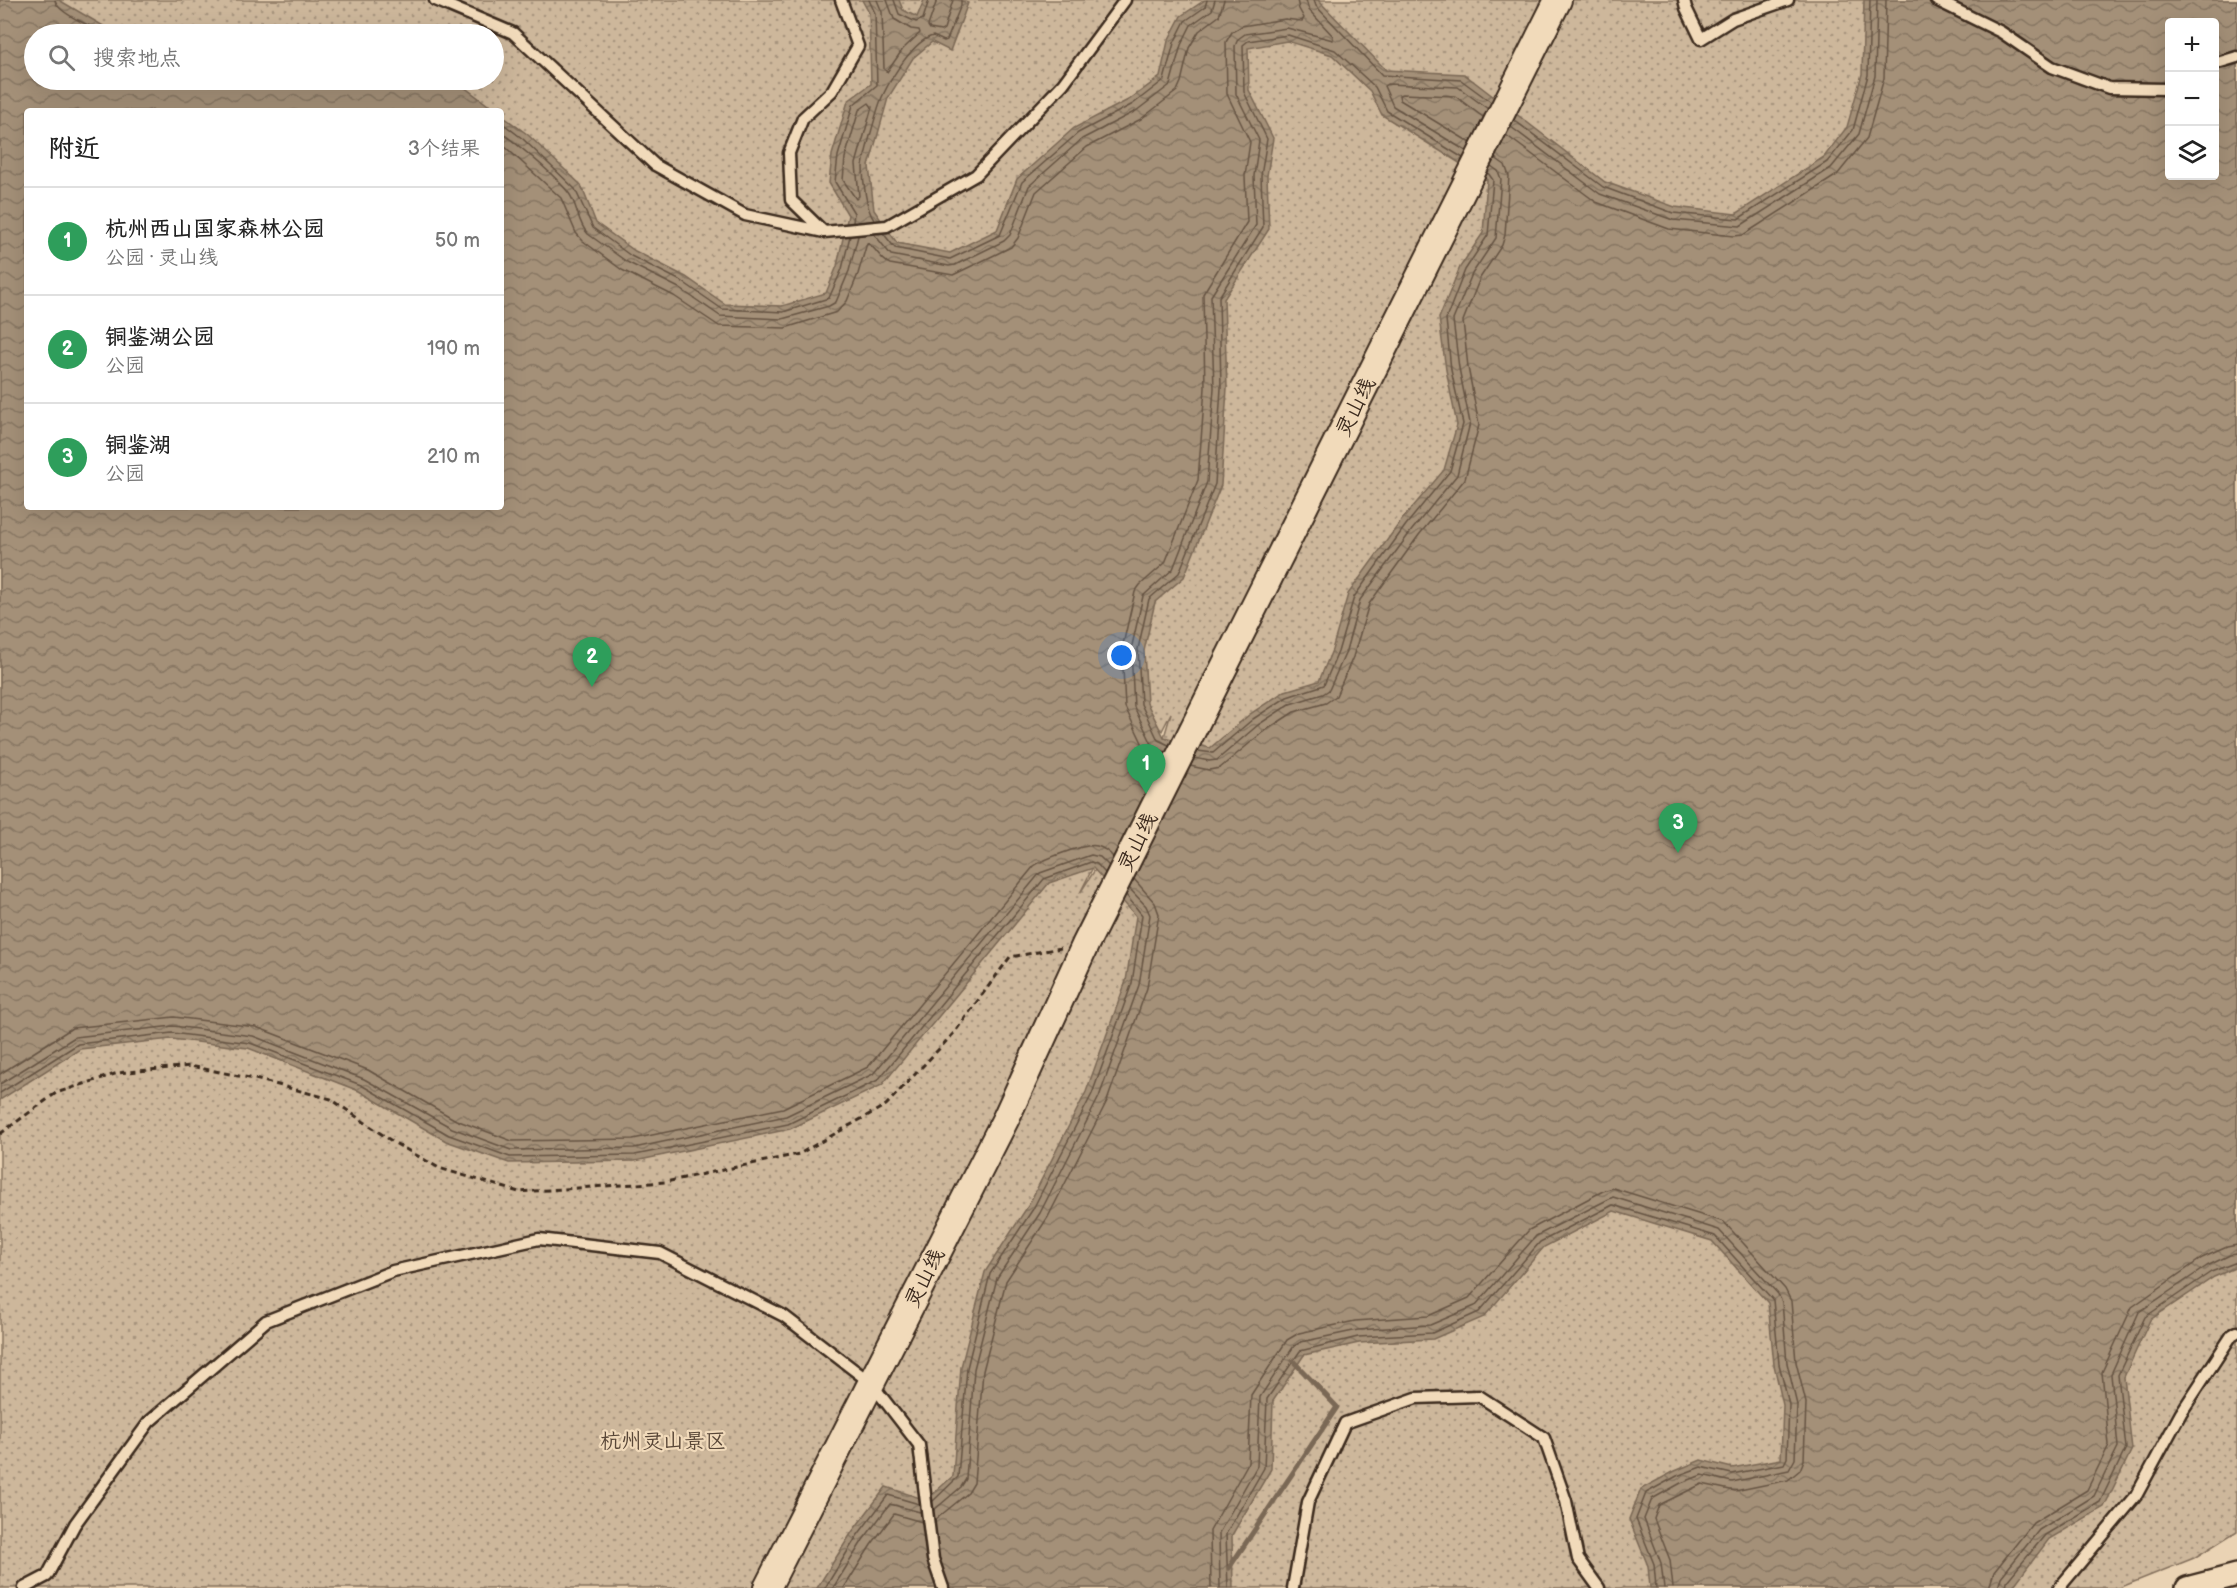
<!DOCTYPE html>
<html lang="zh">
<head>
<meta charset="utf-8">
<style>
  :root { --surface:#fff; --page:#f2f2f2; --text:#222; --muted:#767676; --line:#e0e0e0; --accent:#1f6fb2 }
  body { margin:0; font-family:"Balsamiq Sans","LXGW WenKai TC",sans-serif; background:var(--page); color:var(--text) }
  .controls { position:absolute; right:18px; top:18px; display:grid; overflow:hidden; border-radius:6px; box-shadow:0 6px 24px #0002 }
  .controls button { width:54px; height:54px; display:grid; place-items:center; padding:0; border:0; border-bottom:2px solid var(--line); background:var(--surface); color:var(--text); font:30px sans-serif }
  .you { position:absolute; left:1122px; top:656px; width:21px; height:21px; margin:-15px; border:4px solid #fff; border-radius:50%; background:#1a73e8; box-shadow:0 0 0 9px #1a73e833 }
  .badge { display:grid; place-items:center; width:39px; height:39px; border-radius:50%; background:var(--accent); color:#fff; font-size:20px; font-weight:700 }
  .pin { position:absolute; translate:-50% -50px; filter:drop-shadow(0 2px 3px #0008) }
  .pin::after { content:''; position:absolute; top:32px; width:21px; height:18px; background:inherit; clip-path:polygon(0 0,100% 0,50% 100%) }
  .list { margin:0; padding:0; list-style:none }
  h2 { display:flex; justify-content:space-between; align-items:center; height:78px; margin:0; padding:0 24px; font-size:26px }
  h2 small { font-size:20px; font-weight:400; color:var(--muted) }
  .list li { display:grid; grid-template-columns:39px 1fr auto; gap:18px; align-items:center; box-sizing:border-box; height:108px; padding:0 24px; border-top:2px solid var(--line) }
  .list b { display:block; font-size:22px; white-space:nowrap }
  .list p { margin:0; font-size:20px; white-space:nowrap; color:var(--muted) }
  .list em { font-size:20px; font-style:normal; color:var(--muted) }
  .icon { flex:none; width:33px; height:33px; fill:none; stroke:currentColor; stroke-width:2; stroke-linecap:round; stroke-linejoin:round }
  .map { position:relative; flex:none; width:2237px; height:1588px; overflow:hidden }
  .search { position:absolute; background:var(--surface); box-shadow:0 6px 24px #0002; left:24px; top:24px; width:480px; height:66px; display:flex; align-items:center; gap:15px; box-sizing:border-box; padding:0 21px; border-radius:33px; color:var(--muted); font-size:22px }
  .panel { position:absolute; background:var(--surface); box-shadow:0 6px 24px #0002; left:24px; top:108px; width:480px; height:402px; border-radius:6px }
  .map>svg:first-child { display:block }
</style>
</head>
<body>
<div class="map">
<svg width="2237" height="1588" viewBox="0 0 2237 1588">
  <defs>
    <pattern id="park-dots" width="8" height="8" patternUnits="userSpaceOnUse" patternTransform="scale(1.5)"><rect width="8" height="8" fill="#cdb79b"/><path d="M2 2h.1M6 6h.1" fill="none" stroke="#a8957e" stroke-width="1.8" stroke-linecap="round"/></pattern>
    <pattern id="water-waves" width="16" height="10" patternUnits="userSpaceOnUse" patternTransform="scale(1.5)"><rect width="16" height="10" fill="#a49078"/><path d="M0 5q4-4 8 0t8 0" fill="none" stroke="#877662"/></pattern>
  </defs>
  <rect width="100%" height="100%" fill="#ead3b4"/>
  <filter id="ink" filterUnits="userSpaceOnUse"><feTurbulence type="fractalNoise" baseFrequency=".0167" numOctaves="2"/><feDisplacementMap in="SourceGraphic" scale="12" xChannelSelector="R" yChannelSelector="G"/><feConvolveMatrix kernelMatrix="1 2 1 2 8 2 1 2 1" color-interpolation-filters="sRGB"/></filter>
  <g filter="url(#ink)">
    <path fill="url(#park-dots)" stroke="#84705c" stroke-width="1.5" fill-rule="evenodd" d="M0 0H2237V1531L2194 1558 2119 1588H0ZM2170 22H2214V176H2170ZM34 34H494V80H34ZM27 111H501V507H27ZM1171 713 1164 737 1108 850 1080 893Z"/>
    <path fill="url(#water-waves)" stroke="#7a6754" stroke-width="1.5" fill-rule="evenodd" d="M0 0H59L105 27 160 34H34V80H450L456 81 496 111H27V507H501V115L527 134 581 185 596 223 635 251 686 277 725 304 782 306 826 293 837 266 848 215 829 183 832 155 848 101 871 84 869 13 862 0H899L903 10 917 17 924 0H958L968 3 950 51 932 42 913 58 888 98 869 166 874 210 897 243 950 253 997 230 1017 179 1074 128 1130 99 1160 77 1168 41 1181 16 1205 0H1318L1386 70 1464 74 1605 182 1675 207 1736 214 1824 157 1847 127 1862 74 1864 0H2237V1267L2214 1277 2150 1320 2124 1377 2132 1449 2104 1507 2049 1539 2012 1588H1650L1648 1566 1629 1519 1641 1489 1675 1471 1701 1460 1732 1468 1781 1459 1783 1405 1774 1365 1768 1303 1712 1241 1614 1211 1544 1247 1484 1317 1433 1339 1359 1343 1304 1355 1273 1401 1271 1469 1232 1535 1233 1588H817L852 1532 886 1487 926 1500 953 1476 961 1367 985 1272 1028 1206 1086 1092 1126 981 1136 916 1093 868 1049 883 882 1085 790 1129 635 1161 509 1163 446 1141 359 1091 248 1048 171 1039 80 1049 0 1100ZM2170 22H2214V176H2170ZM1287 41 1332 55 1370 91 1382 115 1487 180 1483 233 1460 267 1439 318 1446 370 1457 425 1444 470 1401 521 1348 594 1332 650 1319 681 1285 691 1250 714 1210 748 1164 737 1147 703 1144 651 1155 602 1184 577 1221 485 1227 388 1224 299 1269 229 1267 176 1273 138 1249 90 1248 48Z"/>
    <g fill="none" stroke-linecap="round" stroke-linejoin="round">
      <path stroke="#655342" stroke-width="1.5" d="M55 0C56 13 102 33 115 34
        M877 0 882 12 884 69 887 72 903 49 920 33 919 30 911 29 894 19 887 0
        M894 0 899 14 916 22 923 19 929 0
        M937 0 928 26 930 29 941 31 944 29 953 0
        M1314 0 1316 6 1382 75 1461 80 1491 102
        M869 103 872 107 856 164 859 196 856 199 843 180 845 158 859 110Z
        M1514 120 1603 187 1673 213 1738 219 1827 162 1853 130 1868 75 1870 0
        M501 122 523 139 575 189 593 228 631 256 683 282 722 309 783 312 829 298 842 269 850 236
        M1511 127 1600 194 1673 220 1740 226 1831 168 1859 134 1875 76 1877 0
        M501 132C522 148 551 171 568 192 578 204 577 223 588 234L627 262 679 288 720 316 782 319 829 306 836 302 849 271 858 236
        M1506 135 1596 202 1669 229 1734 236 1743 235 1837 175 1867 138 1884 78 1886 0
        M501 143 561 198 576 233 583 241 622 270 674 296 719 326 785 328 837 312 847 301 858 274 867 243C876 247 879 259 890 264L953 275 1011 247 1018 238 1036 192 1087 147 1141 119 1177 91 1181 82 1189 48 1199 31 1219 16 1224 0
        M1471 143 1400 100 1399 95 1402 94 1455 96 1483 117
        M1466 151 1393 106 1384 86 1387 84 1458 87 1488 109
        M874 220C866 209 863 181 863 167 864 156 878 105 883 95 891 78 914 40 933 36L944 41 947 40 961 5V0
        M853 222 854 213 835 182 838 156 853 105 877 85 875 13 869 0
        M883 233 895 248 950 259 1000 235 1022 182 1078 133 1133 104 1164 80 1174 43 1185 21 1205 7 1207 0
        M874 234 891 255 949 266 955 265 1004 241 1010 235 1029 186 1082 139 1136 111 1170 85 1181 45 1191 25 1212 10 1215 0
        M1169 745 1158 740 1141 704 1138 649 1149 599 1179 573 1215 484 1221 388 1219 297 1263 227 1261 176 1267 139 1244 92 1243 45 1248 41 1288 35 1335 50 1375 87 1387 111 1463 158
        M1198 751 1213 753 1253 719 1287 697 1324 685 1338 652 1354 597 1406 525 1450 471 1463 424 1451 370 1446 319 1465 270 1488 235 1493 180 1488 173
        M1166 752 1158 749 1152 744 1134 707 1131 650 1143 596 1173 569 1207 482 1214 388 1211 296 1256 225 1254 176 1259 140 1236 94 1235 46 1238 39 1245 34 1287 28 1333 40V36L1309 10 1306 0
        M1195 758 1209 761 1217 760 1258 725 1290 704 1323 694 1329 690 1345 654 1360 600 1412 530 1457 475 1470 423 1459 368 1453 320 1472 274 1496 238 1501 179 1498 171 1491 166
        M1162 760 1152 756 1145 749 1125 707 1122 649 1135 592 1140 585 1165 563 1198 480 1205 388 1203 294 1247 222 1245 176 1250 142 1227 94 1226 42 1232 32 1242 26 1285 19 1302 21 1304 18 1299 9 1297 0
        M1190 766 1209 770 1220 768 1263 732 1294 712 1326 703 1336 696 1353 657 1369 604 1419 535 1465 479 1479 425 1468 367 1463 321 1480 278 1502 245 1505 235 1509 176 1505 165 1495 158
        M0 1074 72 1028 174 1017 256 1027 368 1070 456 1120 512 1141 633 1139 783 1108 868 1067 1034 866C1044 859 1085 843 1097 846 1104 848 1109 852 1113 857
        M0 1084 75 1037 173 1026 253 1036 364 1079 452 1128 511 1150 634 1148 786 1116 873 1074 1040 873 1091 855 1100 857 1109 866
        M0 1093 78 1044 172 1033 250 1043 361 1085 449 1135 510 1157 635 1155 788 1124 878 1080 1044 879 1091 862 1097 864 1105 873
        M933 1501 958 1477 967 1368 990 1274 1033 1209 1092 1094 1132 983 1142 915 1126 895
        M934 1510 961 1487 966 1479 974 1369 997 1278 1040 1213 1099 1097 1139 985 1150 915 1146 906 1129 888
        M935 1520 968 1493 974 1483 983 1371 1006 1281 1048 1217 1107 1101 1147 988 1159 914 1155 903 1134 879
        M825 1588 857 1536 888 1495 919 1504
        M833 1588 863 1540 890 1504 920 1512
        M844 1588 871 1545 894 1514 922 1522
        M1211 1588 1210 1531 1248 1463 1251 1395 1287 1340 1299 1333 1355 1321 1428 1316 1469 1298 1529 1230 1603 1191 1613 1188 1724 1222 1785 1289 1791 1301 1796 1362 1806 1403 1804 1460 1800 1470 1788 1480 1735 1491 1702 1484 1659 1505 1654 1519 1670 1560 1673 1588
        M1220 1588 1219 1533 1257 1466 1260 1397 1294 1346 1301 1342 1358 1330 1430 1325 1475 1306 1536 1236 1613 1197 1719 1230 1778 1294 1782 1302 1787 1363 1797 1405 1795 1459 1789 1470 1732 1482 1702 1475 1681 1483 1652 1499 1644 1519 1661 1563 1664 1588
        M1228 1588 1226 1534 1264 1468 1267 1399 1300 1351 1358 1337 1432 1333 1479 1312 1540 1242 1613 1205 1715 1236 1773 1300 1779 1364 1789 1405 1787 1458 1784 1464 1732 1474 1701 1467 1677 1476 1646 1493 1636 1519 1654 1564 1656 1588
        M1989 1588 1994 1572 2033 1523 2087 1490 2109 1445 2102 1372 2132 1307 2202 1258 2227 1247 2237 1245
        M1998 1588 2001 1577 2039 1530 2094 1496 2118 1447 2111 1374 2139 1312 2207 1266 2230 1255 2237 1254
        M2006 1588 2007 1581 2045 1535 2100 1502 2126 1448 2118 1375 2145 1317 2211 1272 2237 1262"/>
      <path stroke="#7a6754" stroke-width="5" d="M1229 1568 1337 1407 1293 1361"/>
      <defs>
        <path id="service" d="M435 0 513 33 655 165 745 215 824 232 887 226 976 175 1063 84 1125 0
          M1684 0 1686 8 1701 39 1733 19 1788 0
          M1936 0 2001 32 2052 67 2109 88 2166 89 2170 87
          M2214 64 2237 57
          M824 232 791 200 789 153 803 118 832 91 858 46 841 0
          M24 1588 47 1576 75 1524 149 1422 266 1321 393 1271 539 1239 660 1253 784 1316 871 1383 919 1445 933 1559 943 1588
          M1293 1588 1308 1502 1345 1423 1416 1398 1479 1396 1544 1438 1566 1501 1578 1559 1599 1588
          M2059 1588 2136 1496 2181 1413 2232 1335 2237 1332"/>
        <path id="minor" d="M2187 1588 2237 1575"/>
        <path id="tertiary" d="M767 1588 1006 1118 1086 943 1558 0"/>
      </defs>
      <use href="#service" stroke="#3b2a1e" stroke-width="15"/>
      <use href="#minor" stroke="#3b2a1e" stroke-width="26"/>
      <use href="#tertiary" stroke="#3b2a1e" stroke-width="30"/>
      <path stroke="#3b2a1e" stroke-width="3" stroke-dasharray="6 4.5" stroke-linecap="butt" d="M0 1134 56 1093 118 1073 190 1066 259 1080 331 1099 393 1142 439 1168 519 1192 665 1182 799 1154 886 1105 954 1033 1010 957 1061 948"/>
      <use href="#service" stroke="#f1daba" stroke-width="10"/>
      <use href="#minor" stroke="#f1daba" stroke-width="21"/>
      <use href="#tertiary" stroke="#f1daba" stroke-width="26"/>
    </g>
  </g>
  <g text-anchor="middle" stroke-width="4.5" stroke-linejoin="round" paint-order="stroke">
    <g font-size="21" fill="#3b2a1e" stroke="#f1daba">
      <text transform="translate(1355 407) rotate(-63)" y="7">灵山线</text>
      <text transform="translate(1137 842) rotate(-63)" y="7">灵山线</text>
      <text transform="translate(924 1278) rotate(-63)" y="7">灵山线</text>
    </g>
    <g font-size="21" fill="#584637" stroke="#f1daba">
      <text x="663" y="1448">杭州灵山景区</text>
    </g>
  </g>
</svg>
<div class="controls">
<button>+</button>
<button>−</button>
<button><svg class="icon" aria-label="layers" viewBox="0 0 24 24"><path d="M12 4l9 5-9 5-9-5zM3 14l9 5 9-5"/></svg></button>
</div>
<div class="you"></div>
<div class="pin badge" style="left:1146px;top:794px;background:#2e9e5b">1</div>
<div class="pin badge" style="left:592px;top:687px;background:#2e9e5b">2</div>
<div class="pin badge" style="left:1678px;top:853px;background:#2e9e5b">3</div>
<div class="search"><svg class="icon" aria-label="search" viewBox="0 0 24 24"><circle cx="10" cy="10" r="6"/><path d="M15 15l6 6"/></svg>搜索地点</div>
<section class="panel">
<h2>附近<small>3个结果</small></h2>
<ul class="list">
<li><span class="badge" style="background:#2e9e5b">1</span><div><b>杭州西山国家森林公园</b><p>公园 · 灵山线</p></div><em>50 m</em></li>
<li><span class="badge" style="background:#2e9e5b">2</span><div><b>铜鉴湖公园</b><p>公园</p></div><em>190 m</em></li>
<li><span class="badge" style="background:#2e9e5b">3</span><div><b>铜鉴湖</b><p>公园</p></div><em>210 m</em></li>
</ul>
</section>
</div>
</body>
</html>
